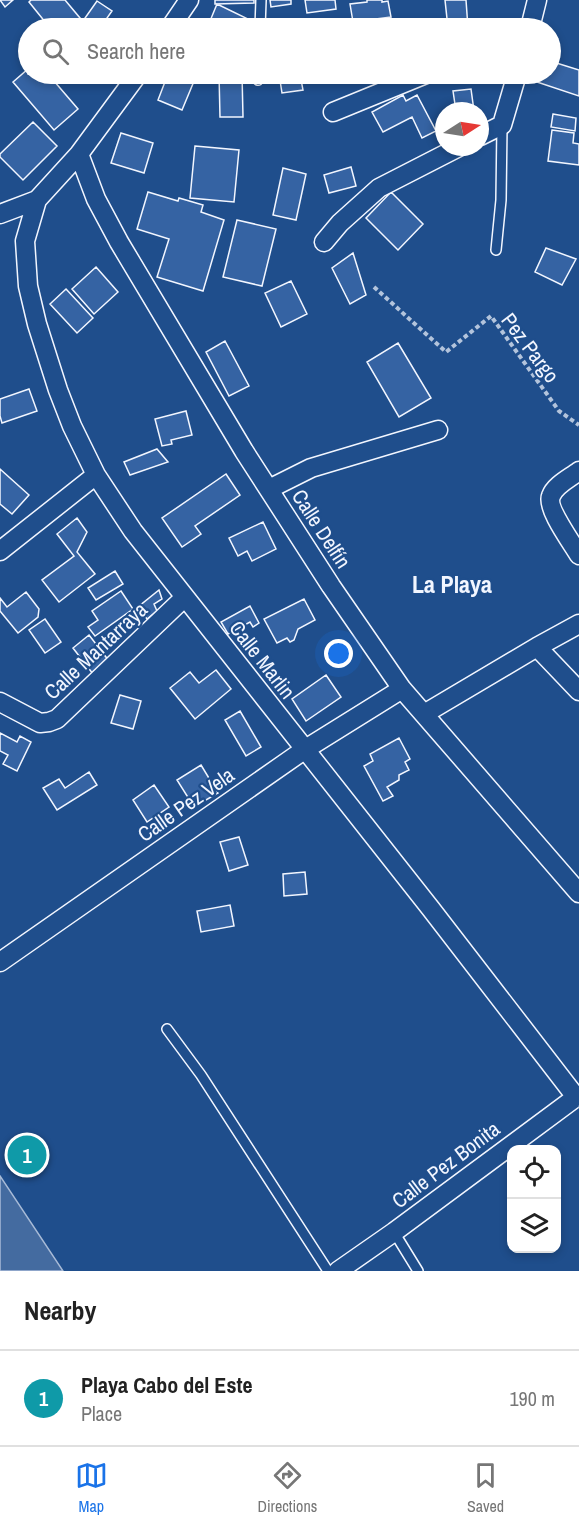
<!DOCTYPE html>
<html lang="en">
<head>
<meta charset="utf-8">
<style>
  :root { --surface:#fff; --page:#f2f2f2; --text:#222; --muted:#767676; --line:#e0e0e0; --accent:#1a73e8 }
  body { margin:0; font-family:"Archivo Narrow",sans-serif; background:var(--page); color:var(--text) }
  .controls { position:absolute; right:18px; bottom:18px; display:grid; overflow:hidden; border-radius:12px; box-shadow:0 3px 9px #0003 }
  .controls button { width:54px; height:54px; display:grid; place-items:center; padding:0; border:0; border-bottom:2px solid var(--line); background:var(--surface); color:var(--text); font:30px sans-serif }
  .compass { position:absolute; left:435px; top:102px; width:54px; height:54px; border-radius:50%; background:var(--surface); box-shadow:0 3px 9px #0003; rotate:78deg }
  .you { position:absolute; left:339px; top:654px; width:21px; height:21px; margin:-15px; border:4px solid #fff; border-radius:50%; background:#1a73e8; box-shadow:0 0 0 9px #1a73e833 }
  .badge { display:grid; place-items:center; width:39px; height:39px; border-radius:50%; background:var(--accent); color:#fff; font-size:20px; font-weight:700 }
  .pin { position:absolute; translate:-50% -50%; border:3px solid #fff; box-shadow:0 2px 6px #0006 }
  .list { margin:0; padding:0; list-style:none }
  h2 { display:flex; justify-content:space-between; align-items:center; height:78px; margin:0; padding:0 24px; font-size:26px }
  h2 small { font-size:20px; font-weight:400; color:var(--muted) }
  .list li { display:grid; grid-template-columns:39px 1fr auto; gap:18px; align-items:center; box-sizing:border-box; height:96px; padding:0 24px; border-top:2px solid var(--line) }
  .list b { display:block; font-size:22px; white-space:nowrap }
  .list p { margin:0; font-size:20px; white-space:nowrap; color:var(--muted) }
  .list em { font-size:20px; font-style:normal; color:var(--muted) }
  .icon { flex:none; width:33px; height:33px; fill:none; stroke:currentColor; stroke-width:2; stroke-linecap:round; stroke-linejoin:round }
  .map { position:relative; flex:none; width:579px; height:1271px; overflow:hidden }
  .search { position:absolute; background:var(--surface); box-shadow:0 3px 9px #0003; left:18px; right:18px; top:18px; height:66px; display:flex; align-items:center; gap:15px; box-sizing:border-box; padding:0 21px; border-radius:33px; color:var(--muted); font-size:22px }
  .sheet { height:174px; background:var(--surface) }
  nav { display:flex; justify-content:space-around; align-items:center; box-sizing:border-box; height:84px; border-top:2px solid var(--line); background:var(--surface); font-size:16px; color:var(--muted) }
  nav a { display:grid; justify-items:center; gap:3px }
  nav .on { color:var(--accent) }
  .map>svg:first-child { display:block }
</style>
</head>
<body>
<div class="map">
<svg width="579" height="1271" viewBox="0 0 579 1271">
  <rect width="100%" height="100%" fill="#1f4e8c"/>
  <path fill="#446ba0" stroke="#a8bbd7" stroke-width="1.5" d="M0 1176 63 1271H0Z"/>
  <path fill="#3563a3" stroke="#f2f6ff" stroke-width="1.5" d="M0 0H13L5 7Z
    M31 0H65L80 18 67 28H50L29 2Z
    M215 0H254V3L215 4Z
    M270 0H291V4L271 7Z
    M305 0H335L336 9 307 13Z
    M367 0H382V2L388 1 391 17 353 22 350 4 367 2Z
    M445 0H466L468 28H448Z
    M97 1 112 11 100 28H78Z
    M217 4 248 19 244 28H228L210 21Z
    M112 19 126 28H106Z
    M550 61 579 70V96L531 80 533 74H550Z
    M28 69V74H48L78 109 54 130 13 82Z
    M168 74H197L182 110 158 100Z
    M219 74H242L243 117H220Z
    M279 74H300L303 90 282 93Z
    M471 89 474 111H456L453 91Z
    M403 95 406 101 417 95 436 131 422 138 412 117 383 132 372 112Z
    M553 114 576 118 575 131 551 127Z
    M33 122 57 146 23 180 0 157V154Z
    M552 130 574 133 573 143 579 144V165L548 161Z
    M121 133 153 143 144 173 111 163Z
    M195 146 239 150 234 202 190 198Z
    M351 167 356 186 329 193 324 175Z
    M283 168 306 174 296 220 273 215Z
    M148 192 178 201 179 198 203 205 201 212 224 220 203 291 157 277 169 239 137 229Z
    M391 192 423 224 398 250 366 218Z
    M237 220 276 229 262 286 223 277Z
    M546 248 576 259 562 285 535 272Z
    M353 253 366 295 350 304 332 268Z
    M96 267 118 292 94 314 72 289Z
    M291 281 307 314 281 327 265 293Z
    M66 289 93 318 77 333 50 304Z
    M225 341 249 386 229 396 206 352Z
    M398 343 431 398 399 417 367 362Z
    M29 389 37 411 2 423 0 416V399Z
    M186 411 192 435 171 440 172 444 162 446 155 419Z
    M157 449 168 462 130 475 124 462Z
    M0 469 29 495 12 514 0 504Z
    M226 474 240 495 195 526 201 534 182 547 162 518Z
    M77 518 87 532 77 552 95 574 59 602 42 580 74 556 57 534Z
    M263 522 276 549 252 561 247 551 238 556 229 538Z
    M115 571 123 584 96 600 88 588Z
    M159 590 162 599 154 604 157 611 147 619 138 607Z
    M121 591 133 609 95 636 88 627 98 620 92 611Z
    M26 592 39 609 38 617 18 633 0 611V598L7 607Z
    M304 599 315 620 298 629 294 640 290 642 287 638 277 643 264 619Z
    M250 606 259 623 253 627 250 622 228 634 221 622Z
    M45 619 61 642 45 653 29 630Z
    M89 635 109 661 93 674 73 648Z
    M216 670 231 689 195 719 170 688 190 672 199 683Z
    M326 675 341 697 306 721 292 699Z
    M120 695 141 701 133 729 111 723Z
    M240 711 261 747 246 756 225 720Z
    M0 733 17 742 20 736 31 742 17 771 3 764 8 755 0 751Z
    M399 738 410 759 405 762 409 770 399 775V780L387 787 393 796 383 801 364 766 373 761 370 754Z
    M201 765 218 793 194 807 177 780Z
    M89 772 97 785 57 810 43 788 59 779 65 788Z
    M154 785 169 807 147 822 133 800Z
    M239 837 248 865 229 871 220 842Z
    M305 872 307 894 284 896 283 874Z
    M230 905 234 926 201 932 197 911Z"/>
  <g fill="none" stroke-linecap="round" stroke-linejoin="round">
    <defs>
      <path id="service" d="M260 28 261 0
        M258 80 259 74
        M496 250 501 200 502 125
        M167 1029 201 1075 328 1271
        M394 1232 418 1271"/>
      <path id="minor" d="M170 28 189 0
        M530 28 537 0
        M333 112 426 74
        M480 136 502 125 517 74
        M79 154 96 199 119 242 244 451 331 586 402 689 579 893
        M37 200 25 241 28 286 37 324 58 390 72 426 96 475 133 531 185 597 431 909 576 1097
        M0 214 37 200 79 154 138 74
        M324 242 340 223 379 188 459 147
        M579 471C570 478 555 485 551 496 546 508 572 543 579 555
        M269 489 311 468 438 430
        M0 551 96 475
        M537 647 579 691
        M0 702 40 723 49 722 57 719 185 597
        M424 714 537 647 579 624
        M0 962 304 750 402 689
        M338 1271 394 1232 579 1095"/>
    </defs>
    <use href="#service" stroke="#f2f6ff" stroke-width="12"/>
    <use href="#minor" stroke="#f2f6ff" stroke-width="21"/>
    <path stroke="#b3c4dc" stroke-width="4" stroke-dasharray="4.5 3" stroke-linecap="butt" d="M374 287 446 352 491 316 559 411 579 425"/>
    <use href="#service" stroke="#1f4e8c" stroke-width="9"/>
    <use href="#minor" stroke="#1f4e8c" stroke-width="18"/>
  </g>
  <g text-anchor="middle" stroke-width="4.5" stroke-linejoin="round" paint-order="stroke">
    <g font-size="21" fill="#f2f6ff" stroke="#1f4e8c">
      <text transform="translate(530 348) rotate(53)" y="7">Pez Pargo</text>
      <text transform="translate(321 529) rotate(57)" y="7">Calle Delfín</text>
      <text transform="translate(96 651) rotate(-43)" y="7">Calle Mantarraya</text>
      <text transform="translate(262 660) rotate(52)" y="7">Calle Marlin</text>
      <text transform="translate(186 805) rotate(-35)" y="7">Calle Pez Vela</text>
      <text transform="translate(446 1165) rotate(-37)" y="7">Calle Pez Bonita</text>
    </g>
    <g font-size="24" font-weight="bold" fill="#f2f6ff" stroke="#1f4e8c">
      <text x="452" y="593">La Playa</text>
    </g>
  </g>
</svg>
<div class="controls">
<button><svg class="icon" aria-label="locate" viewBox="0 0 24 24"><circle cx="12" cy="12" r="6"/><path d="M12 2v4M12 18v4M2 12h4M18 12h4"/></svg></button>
<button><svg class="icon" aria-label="layers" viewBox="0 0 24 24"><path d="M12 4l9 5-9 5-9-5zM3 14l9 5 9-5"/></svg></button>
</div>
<svg class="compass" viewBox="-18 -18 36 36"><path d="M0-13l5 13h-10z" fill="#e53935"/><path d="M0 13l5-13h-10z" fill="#767676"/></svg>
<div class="you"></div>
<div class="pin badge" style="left:27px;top:1155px;background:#0f9aa8">1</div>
<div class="search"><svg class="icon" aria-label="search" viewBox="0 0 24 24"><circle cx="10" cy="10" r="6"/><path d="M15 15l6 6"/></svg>Search here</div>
</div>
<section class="sheet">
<h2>Nearby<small></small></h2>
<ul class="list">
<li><span class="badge" style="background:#0f9aa8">1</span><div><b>Playa Cabo del Este</b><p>Place</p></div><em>190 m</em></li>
</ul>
</section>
<nav>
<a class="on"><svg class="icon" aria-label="map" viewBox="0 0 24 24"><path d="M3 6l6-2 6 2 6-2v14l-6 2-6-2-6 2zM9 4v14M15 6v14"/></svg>Map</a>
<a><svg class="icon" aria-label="directions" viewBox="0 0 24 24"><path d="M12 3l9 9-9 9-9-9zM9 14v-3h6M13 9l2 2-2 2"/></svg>Directions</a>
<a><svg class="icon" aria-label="saved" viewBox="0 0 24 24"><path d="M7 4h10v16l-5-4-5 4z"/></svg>Saved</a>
</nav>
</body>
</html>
